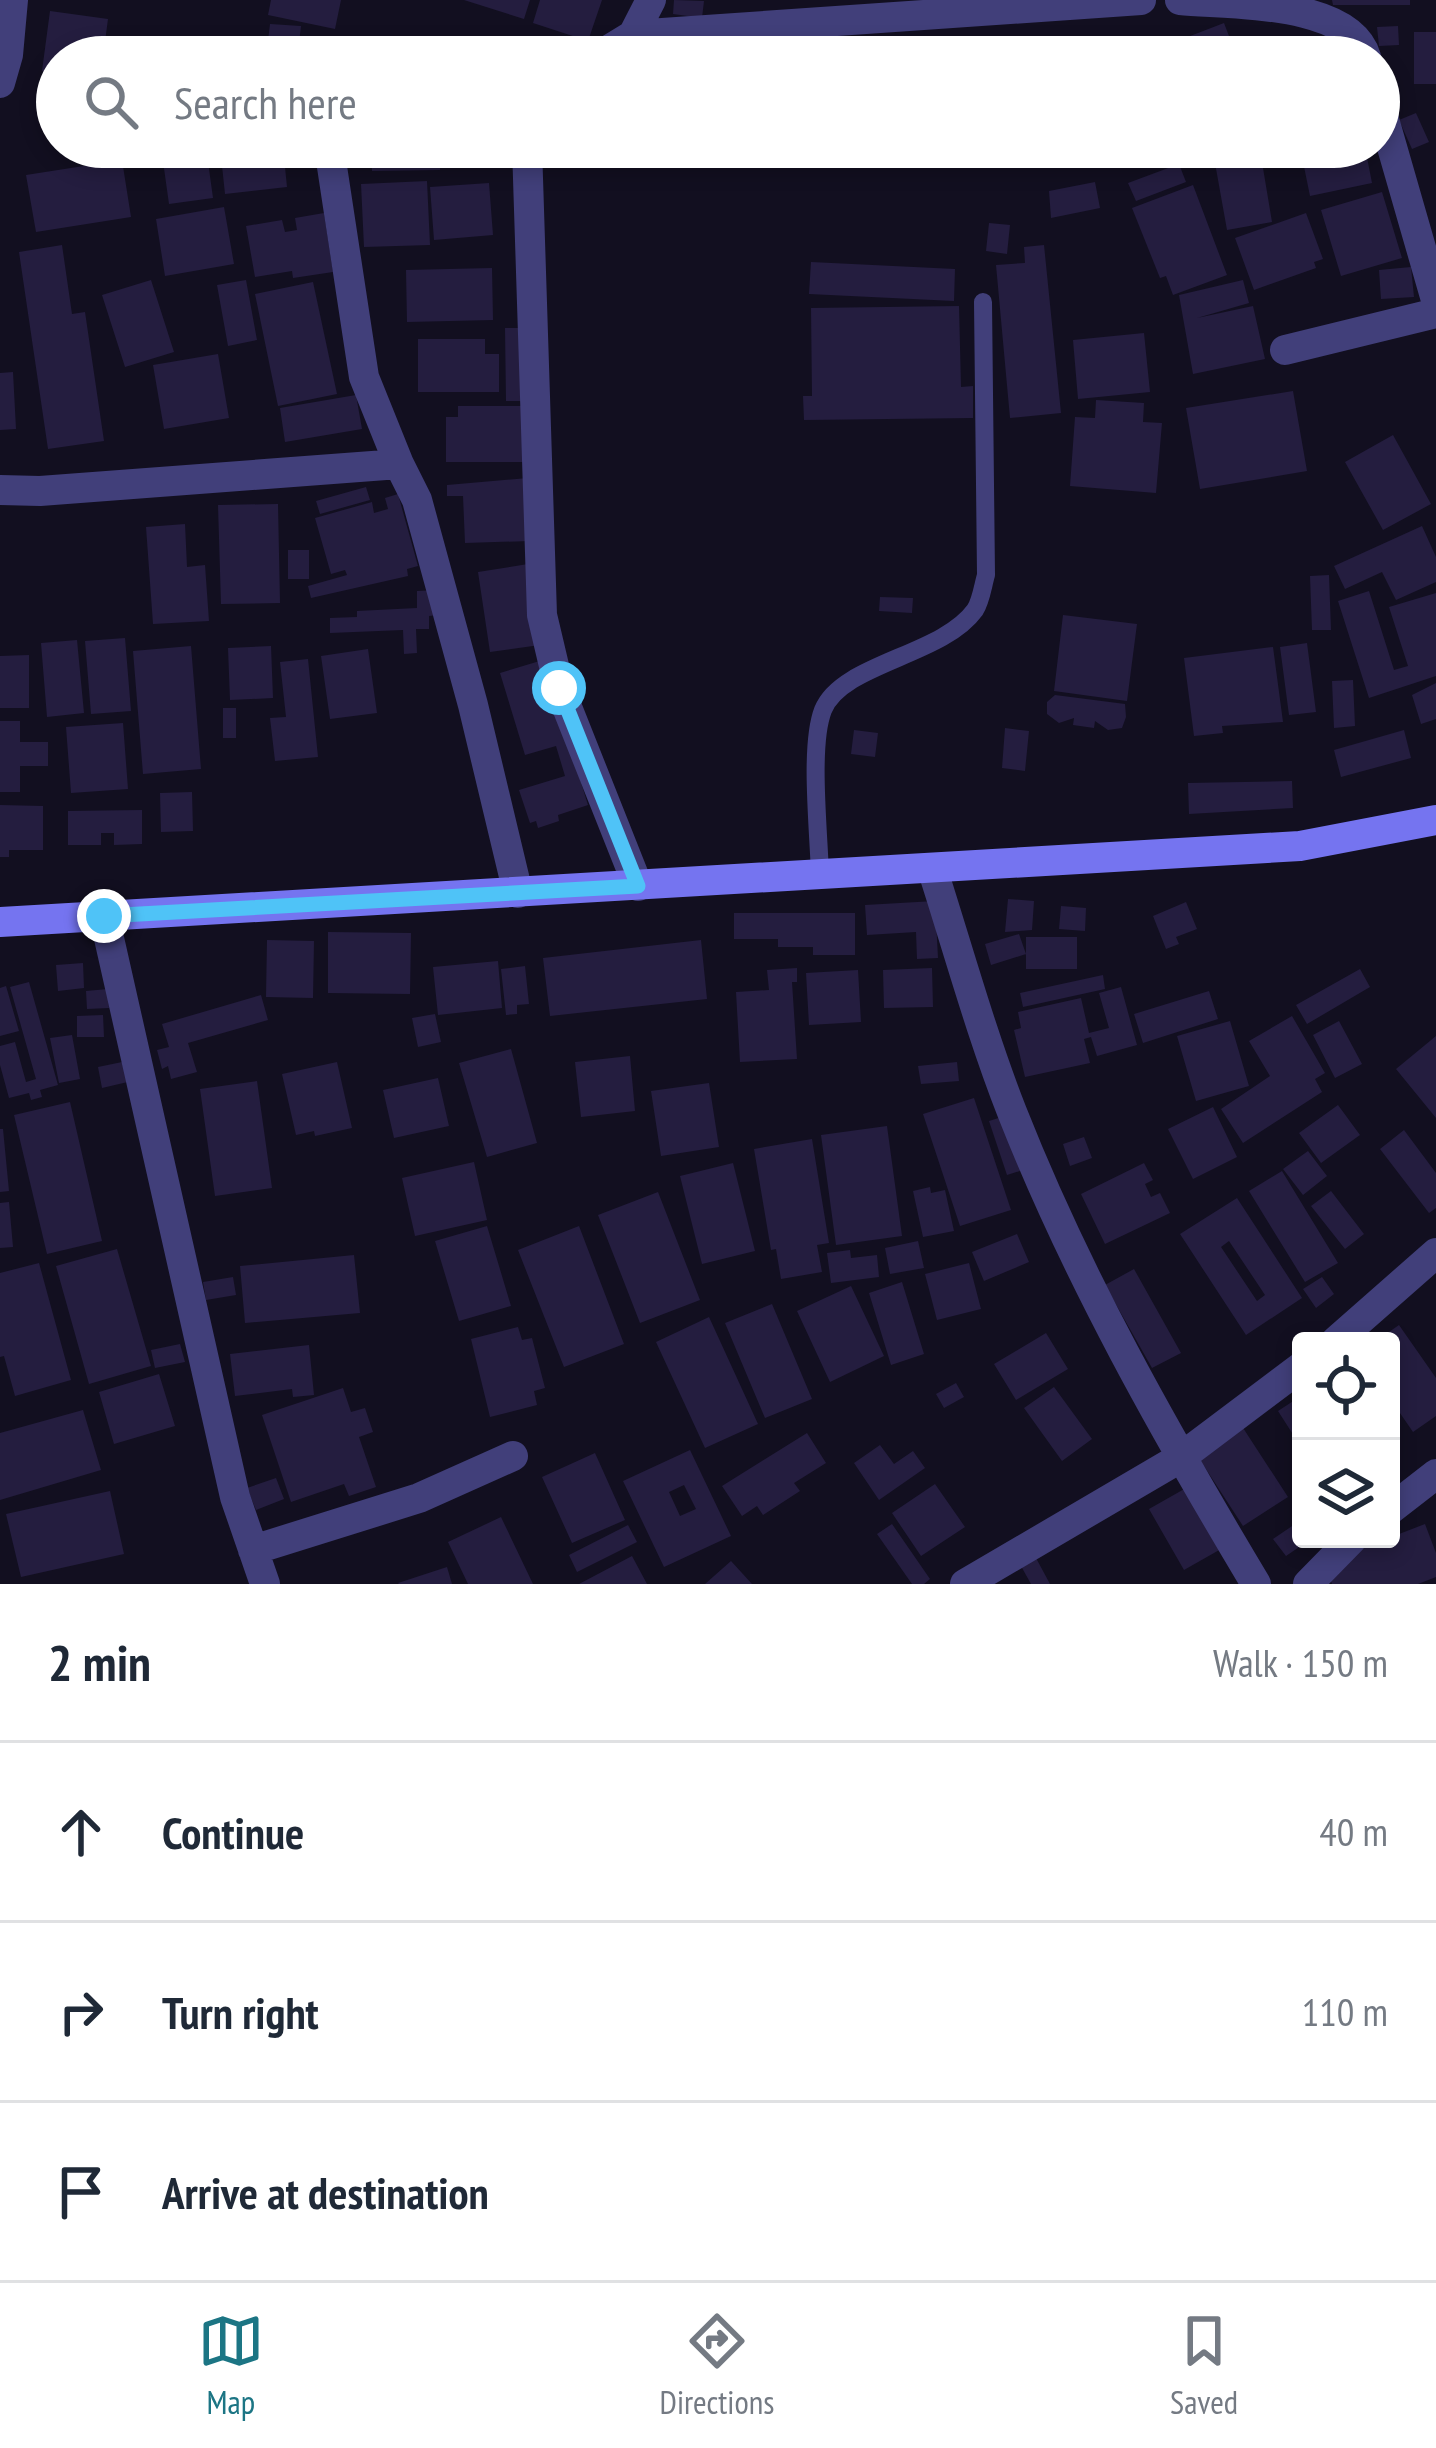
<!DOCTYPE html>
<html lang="en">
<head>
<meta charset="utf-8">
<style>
  :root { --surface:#fff; --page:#f2f2f3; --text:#1f2937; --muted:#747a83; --line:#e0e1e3; --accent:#1c7584 }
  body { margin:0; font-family:"PT Sans Narrow",sans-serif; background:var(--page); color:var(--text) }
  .controls { position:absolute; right:36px; bottom:36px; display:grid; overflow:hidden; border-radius:12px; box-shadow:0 6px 18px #0003 }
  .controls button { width:108px; height:108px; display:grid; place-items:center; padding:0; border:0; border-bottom:3px solid var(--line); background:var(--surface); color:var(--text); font:60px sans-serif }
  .stop { position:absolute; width:36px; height:36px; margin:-27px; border:9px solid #4fc3f7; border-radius:50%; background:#fff }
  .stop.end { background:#4fc3f7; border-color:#fff; box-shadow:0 3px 12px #0008 }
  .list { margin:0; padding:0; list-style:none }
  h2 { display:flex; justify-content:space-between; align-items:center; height:156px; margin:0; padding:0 48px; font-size:51px }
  h2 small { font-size:39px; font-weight:400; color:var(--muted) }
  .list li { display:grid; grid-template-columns:78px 1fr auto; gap:36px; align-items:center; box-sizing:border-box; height:180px; padding:0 48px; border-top:3px solid var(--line) }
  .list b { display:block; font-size:45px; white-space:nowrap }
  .list em { font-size:39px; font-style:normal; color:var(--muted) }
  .icon { flex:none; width:66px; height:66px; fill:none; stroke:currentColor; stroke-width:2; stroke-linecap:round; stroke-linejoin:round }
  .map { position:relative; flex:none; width:1436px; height:1584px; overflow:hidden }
  .search { position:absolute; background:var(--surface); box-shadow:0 6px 18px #0003; left:36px; right:36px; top:36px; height:132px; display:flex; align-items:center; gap:30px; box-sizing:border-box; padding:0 42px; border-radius:66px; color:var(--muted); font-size:45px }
  .sheet { height:696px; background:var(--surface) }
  nav { display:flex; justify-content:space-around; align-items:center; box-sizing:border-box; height:168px; border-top:3px solid var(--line); background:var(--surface); font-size:33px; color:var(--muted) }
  nav a { display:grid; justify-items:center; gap:6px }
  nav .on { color:var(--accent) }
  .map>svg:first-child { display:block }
</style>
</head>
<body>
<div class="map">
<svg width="1436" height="1584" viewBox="0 0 1436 1584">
  <rect width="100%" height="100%" fill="#120f20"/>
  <path fill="#241d3f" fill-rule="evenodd" d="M271 0H341L335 29 268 15Z
    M464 0H530L524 19Z
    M540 0H602L588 41 533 23Z
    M674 0 704 1 702 18 673 14Z
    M1332 0H1410V5H1333Z
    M50 11 108 19 103 57H57V73L42 71Z
    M1224 23 1237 57H1163L1159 48Z
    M270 24 301 26 298 52 267 49Z
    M1398 26 1399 45 1379 46 1377 27Z
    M1414 32H1436V84H1414Z
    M1345 36 1347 57H1313L1311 39Z
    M1035 43H1063V57H1035Z
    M432 49V57H363V50Z
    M1416 113 1429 142 1412 149 1399 120Z
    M161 147H206L213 198 169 204Z
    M220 147H283L287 187 225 194Z
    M371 147H440V170L372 171Z
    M444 147H486V162H444Z
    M1300 147H1365L1372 183 1310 196Z
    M1261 156 1272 222 1227 230 1215 163Z
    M122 160 131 217 36 232 26 175Z
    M1179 164 1186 182 1136 201 1128 183Z
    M427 181 430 245 364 247 361 184Z
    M1095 182 1100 208 1051 218 1049 191Z
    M489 183 493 235 434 240 430 187Z
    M1193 185 1227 275 1173 295 1166 276 1160 278 1132 208Z
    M1382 192 1402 258 1341 276 1321 210Z
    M224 207 234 264 165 276 156 219Z
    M324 213 333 272 293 278 292 271 255 277 246 226 282 220 285 232 297 230 295 218Z
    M1306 213 1323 259 1314 262 1316 268 1254 290 1235 238Z
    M989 223 1010 225 1007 254 986 251Z
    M62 245 72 314 85 312 104 441 48 449 19 252Z
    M1044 245 1061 413 1010 418 996 265 1025 263 1024 247Z
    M811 262 955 269 954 301 809 294Z
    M1411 267 1414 297 1381 299 1379 270Z
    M492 268 493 320 407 322 406 270Z
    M151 280 174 352 125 367 102 295Z
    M246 280 257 340 228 346 217 285Z
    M1243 280 1249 303 1197 318 1253 306 1265 359 1193 374 1179 295Z
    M313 282 337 394 278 406 255 294Z
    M959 306 961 387 973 386V418L804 420 803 396H812L811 308Z
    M505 328H529V401H506Z
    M1144 333 1150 392 1078 399 1073 340Z
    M418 339H485V354H499V392H418Z
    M218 354 229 418 164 429 153 365Z
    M13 372 16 429 0 430V373Z
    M1293 391 1307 471 1200 489 1186 408Z
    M356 395 362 429 285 442 280 408Z
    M1096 400 1144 403 1143 422 1162 423 1156 493 1070 486 1075 417 1095 418Z
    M458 406H525V462H446V417H458Z
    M1393 435 1431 504 1383 530 1345 462Z
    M528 478 530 541 465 543 463 496H447V485Z
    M366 487 370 500 320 514 316 501Z
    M398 494 418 566 407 569 408 576 311 598 308 586 347 575 345 570 331 574 315 518 372 502 374 513 388 509 385 498Z
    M278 504 280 603 221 604 218 505Z
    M185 524 187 567 205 565 209 621 153 624 146 527Z
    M1422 526 1436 557V582L1396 600 1382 572 1345 589 1334 566Z
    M288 550H309V579H288Z
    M528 564 540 645 490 652 478 572Z
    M1329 575 1331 630H1312L1310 576Z
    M438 590 439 615 429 616V629H416L417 653 404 654 403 630 330 633V618L357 617V611L417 608V591Z
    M1369 591 1394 670 1408 666 1389 607 1436 593V676L1369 698 1338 601Z
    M880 597 913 598 912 613 879 611Z
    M1063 615 1137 624 1127 701 1054 691Z
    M125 638 131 711 91 714 85 641Z
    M77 640 84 713 47 717 41 643Z
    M1307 643 1316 712 1289 715 1280 647Z
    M191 646 201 769 143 774 133 651Z
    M271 646 273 698 230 700 228 648Z
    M1273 647 1283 722 1222 726 1223 733 1194 736 1184 658Z
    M368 649 377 713 330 719 321 656Z
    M29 655V708H0V656Z
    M308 659 318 757 275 761 270 718 286 717 280 662Z
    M543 660 588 805 558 815 559 821 538 828 536 821 530 823 519 790 565 776 556 746 525 755 500 673Z
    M1353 680 1355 726 1334 728 1332 681Z
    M1436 683V719L1421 724 1412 695Z
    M1055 695 1125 704 1126 717 1122 728 1108 730 1095 721 1094 728 1073 725 1074 718 1059 723 1047 714V702Z
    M223 708H236V738H223Z
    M0 721H20V742H48V766H20V792H0Z
    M123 723 128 789 71 793 66 727Z
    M1005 728 1029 731 1025 771 1002 768Z
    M854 730 878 733 875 757 851 754Z
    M1404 730 1411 758 1341 777 1334 750Z
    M1292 781 1293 808 1189 814 1188 783Z
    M192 792 193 831 161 832 160 793Z
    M0 805 43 806V850H9V857H0Z
    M142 810V844L114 845V833H101V845H68V811Z
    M1008 899 1034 901 1032 930 1005 932Z
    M935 901 938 958 917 959 916 932 867 935 865 905Z
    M1186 902 1197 929 1176 937 1179 944 1166 949 1153 916Z
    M1061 906 1086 908 1085 931 1059 929Z
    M734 913H855V955H813V947H778V939H734Z
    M328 932 411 933 410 994 328 993Z
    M1019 934 1026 954 991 965 985 944Z
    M1026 937H1077V969H1026Z
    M267 940 314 941 313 998 266 997Z
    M701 940 707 999 550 1016 543 958Z
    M498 961 502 1008 438 1015 433 967Z
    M83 963 84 988 58 991 56 965Z
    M525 966 529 1004 517 1005V1014L506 1015 501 969Z
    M797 968V982H792L797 1059 740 1062 736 992 769 990 767 970Z
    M932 968 933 1007 884 1008 883 970Z
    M1360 969 1370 987 1307 1024 1296 1005Z
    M858 970 861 1022 809 1025 806 973Z
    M1103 975 1105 989 1023 1007 1020 993Z
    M29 982 58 1085 40 1090 42 1097 31 1100 29 1093 9 1098 0 1065V1046L15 1042 26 1082 36 1079 10 987Z
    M6 986 19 1031 0 1036V988Z
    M1121 987 1137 1045 1097 1056 1091 1037 1084 1039 1090 1063 1025 1077 1014 1030 1021 1028 1018 1012 1081 998 1089 1033 1109 1028 1099 993Z
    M108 989 109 1008 87 1009 86 991Z
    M1209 991 1218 1019 1143 1043 1134 1014Z
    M261 995 268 1020 188 1043 197 1072 171 1079 168 1066 162 1069 157 1050 169 1047 162 1024Z
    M435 1014 441 1042 418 1047 412 1018Z
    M103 1015 104 1037H77V1016Z
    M1292 1016 1325 1073 1315 1079 1322 1092 1243 1143 1221 1109 1270 1076 1249 1041Z
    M1230 1021 1249 1086 1196 1101 1177 1036Z
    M1339 1021 1362 1064 1335 1078 1313 1035Z
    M72 1035 80 1079 59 1083 50 1038Z
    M1436 1036V1118L1396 1069Z
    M511 1049 537 1143 487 1157 459 1063Z
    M630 1056 635 1111 581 1117 575 1062Z
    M127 1061 132 1081 102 1088 98 1067Z
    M337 1062 352 1128 315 1136 314 1131 296 1135 282 1074Z
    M957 1062 959 1081 921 1084 918 1066Z
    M438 1078 449 1126 394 1138 383 1090Z
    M257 1081 272 1188 215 1196 200 1089Z
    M709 1083 719 1147 661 1156 651 1091Z
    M974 1098 1011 1210 960 1226 923 1114Z
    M70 1102 102 1241 47 1254 14 1115Z
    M1338 1105 1360 1135 1321 1163 1299 1133Z
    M1213 1107 1237 1157 1193 1179 1168 1129Z
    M1008 1115 1026 1169 1007 1175 989 1121Z
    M887 1126 902 1236 836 1245 821 1135Z
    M0 1129H3L9 1191 0 1192Z
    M1404 1130 1436 1173V1208L1429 1213 1380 1149Z
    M1084 1137 1092 1158 1070 1166 1063 1144Z
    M812 1139 829 1243 817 1245 822 1272 781 1279 776 1249 771 1250 754 1149Z
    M1308 1151 1327 1176 1303 1195 1283 1169Z
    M474 1162 487 1220 415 1236 402 1178Z
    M733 1163 755 1251 702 1264 680 1176Z
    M1144 1163 1153 1180 1145 1184 1151 1197 1160 1193 1170 1213 1105 1244 1081 1194Z
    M1282 1171 1338 1263 1305 1282 1249 1191Z
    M930 1187 931 1193 945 1190 954 1231 923 1237 913 1191Z
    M1331 1191 1364 1234 1345 1249 1311 1206Z
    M658 1192 700 1300 640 1323 598 1215Z
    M1237 1198 1302 1298 1246 1335 1180 1234ZM1229 1241 1265 1295 1257 1301 1221 1247Z
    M9 1202 13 1247 0 1248V1203Z
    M487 1226 511 1306 459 1321 435 1241Z
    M579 1226 624 1344 564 1367 518 1250Z
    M1017 1234 1029 1262 984 1281 972 1252Z
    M918 1241 924 1268 890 1274 885 1248Z
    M117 1249 151 1366 89 1384 56 1266Z
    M850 1250 851 1258 877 1255 879 1277 831 1283 827 1253Z
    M354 1255 360 1313 245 1323 240 1266Z
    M39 1263 71 1380 15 1396 4 1356 0 1357V1273Z
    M969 1263 981 1309 937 1320 925 1274Z
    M1134 1269 1181 1353 1152 1368 1105 1285Z
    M233 1277 236 1295 206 1300 203 1282Z
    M1322 1277 1334 1294 1316 1308 1303 1289Z
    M902 1282 924 1354 891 1365 869 1293Z
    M851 1286 884 1356 830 1382 797 1311Z
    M772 1304 812 1399 765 1418 725 1323Z
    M709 1317 758 1424 705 1448 656 1342Z
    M1399 1325 1436 1378V1416L1413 1432 1391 1400V1341H1376Z
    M518 1327 522 1340 532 1338 545 1388 534 1391 537 1405 490 1417 471 1339Z
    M1046 1333 1068 1369 1016 1400 994 1364Z
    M180 1344 185 1362 155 1368 151 1350Z
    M309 1345 314 1395 293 1397 292 1389 235 1396 230 1354Z
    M159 1374 175 1426 114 1444 99 1392Z
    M956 1383 964 1397 944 1408 936 1394Z
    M1054 1387 1092 1439 1062 1461 1024 1408Z
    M343 1388 351 1412 365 1408 373 1432 359 1437 376 1487 349 1496 344 1484 291 1502 262 1415Z
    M1301 1396V1447L1278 1411Z
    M83 1410 101 1470 0 1500V1433Z
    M1234 1414 1288 1497 1243 1526 1189 1443Z
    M807 1433 826 1463 794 1483 800 1491 763 1515 757 1506 742 1516 722 1486Z
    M880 1445 894 1464 913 1451 925 1468 879 1500 854 1463Z
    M690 1450 731 1536 664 1567 623 1481ZM684 1485 696 1509 680 1516 669 1492Z
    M595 1453 625 1520 572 1543 542 1477Z
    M276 1478 284 1499 256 1510 247 1488Z
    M935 1484 965 1527 921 1556 892 1513Z
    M1186 1488 1221 1549 1184 1570 1149 1509Z
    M110 1491 124 1554 21 1577 6 1514Z
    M501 1517 533 1584H468L448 1542Z
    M1301 1520V1539H1311L1286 1556 1273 1539Z
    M892 1524 930 1579 924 1584H912L877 1534Z
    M1425 1524 1436 1553V1577L1418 1584H1332L1324 1563Z
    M628 1525 637 1542 577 1572 569 1555Z
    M632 1556 647 1584H579Z
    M1036 1558 1050 1584H1031L1021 1566Z
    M731 1561 752 1584H705Z
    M447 1567 452 1584H399L398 1583Z"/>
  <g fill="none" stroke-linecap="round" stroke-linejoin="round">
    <path stroke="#413f7a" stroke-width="18" d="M820 876C819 833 809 746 823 710 842 663 942 656 975 610 981 601 983 585 986 575L983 302"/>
    <path stroke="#413f7a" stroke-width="30" d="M1180 0C1230 5 1349 0 1366 57
      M633 35 1141 0
      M597 57 633 35 651 0
      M0 83 8 55 13 0
      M1379 102 1436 300
      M329 147 364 377 399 464
      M527 147 542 615 559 687 638 886
      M1285 350 1436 313
      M0 490 40 491 399 464 417 500 473 705 518 893
      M932 868C958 949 981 1033 1012 1112 1077 1277 1165 1432 1256 1584
      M104 916 235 1497 265 1584
      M1336 1341 1436 1253
      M1391 1509 1436 1474
      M253 1550 419 1498 513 1456
      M965 1584 1180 1458 1301 1367
      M1308 1584 1352 1539"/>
    <path stroke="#7574f0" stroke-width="30" d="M0 922 1300 846 1436 820"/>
  </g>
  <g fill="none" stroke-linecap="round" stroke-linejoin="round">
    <path stroke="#4fc3f7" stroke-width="15" d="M104 916 638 886 559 688"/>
  </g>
</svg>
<div class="controls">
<button><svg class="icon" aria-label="locate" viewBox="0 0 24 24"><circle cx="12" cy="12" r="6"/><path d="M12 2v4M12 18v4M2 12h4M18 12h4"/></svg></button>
<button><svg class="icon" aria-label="layers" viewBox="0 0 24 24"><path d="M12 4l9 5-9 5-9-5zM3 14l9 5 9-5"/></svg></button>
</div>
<div class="stop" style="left:559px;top:688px"></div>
<div class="stop end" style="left:104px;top:916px"></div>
<div class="search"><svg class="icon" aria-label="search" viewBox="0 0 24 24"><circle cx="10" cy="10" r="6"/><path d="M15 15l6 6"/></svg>Search here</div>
</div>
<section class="sheet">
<h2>2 min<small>Walk · 150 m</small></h2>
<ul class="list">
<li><svg class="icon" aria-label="ahead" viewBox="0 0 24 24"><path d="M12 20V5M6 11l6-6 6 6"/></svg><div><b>Continue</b></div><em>40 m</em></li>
<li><svg class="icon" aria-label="right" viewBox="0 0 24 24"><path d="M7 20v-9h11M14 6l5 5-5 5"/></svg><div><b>Turn right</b></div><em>110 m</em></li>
<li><svg class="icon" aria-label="arrive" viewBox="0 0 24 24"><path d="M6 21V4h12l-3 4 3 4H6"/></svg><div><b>Arrive at destination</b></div></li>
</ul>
</section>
<nav>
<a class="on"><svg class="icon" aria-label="map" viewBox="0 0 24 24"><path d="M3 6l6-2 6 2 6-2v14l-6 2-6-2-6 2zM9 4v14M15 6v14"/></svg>Map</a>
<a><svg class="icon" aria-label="directions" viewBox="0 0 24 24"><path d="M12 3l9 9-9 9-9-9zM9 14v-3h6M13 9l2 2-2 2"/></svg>Directions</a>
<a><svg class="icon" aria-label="saved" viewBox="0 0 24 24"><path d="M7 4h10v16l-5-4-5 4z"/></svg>Saved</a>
</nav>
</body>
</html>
